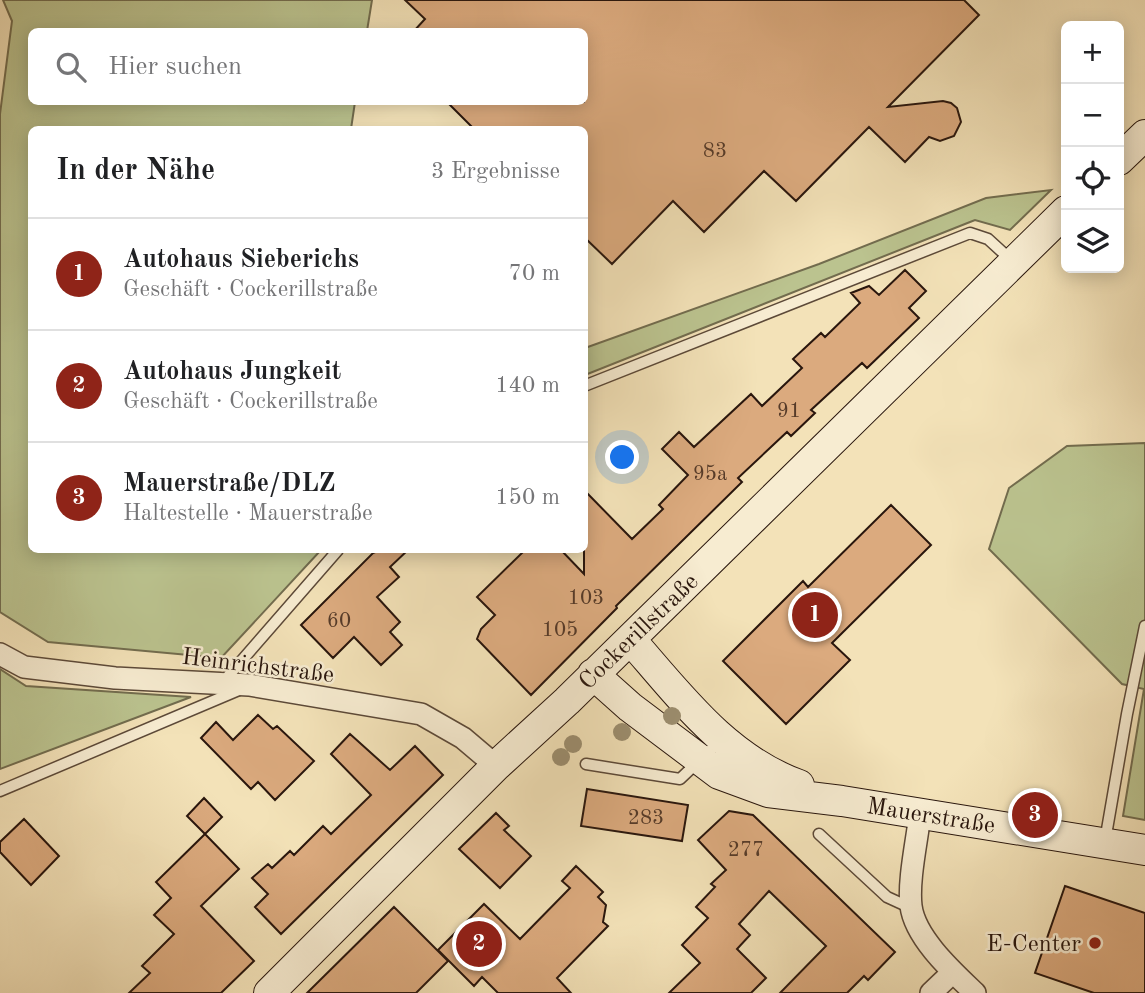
<!DOCTYPE html>
<html lang="de">
<head>
<meta charset="utf-8">
<style>
  :root { --surface:#fff; --page:#f2f2f2; --text:#202124; --muted:#757577; --line:#e0e0e0; --accent:#8f2418 }
  body { margin:0; font-family:"Old Standard TT",serif; background:var(--page); color:var(--text) }
  .controls { position:absolute; right:21px; top:21px; display:grid; overflow:hidden; border-radius:10px; box-shadow:0 4px 18px #0003 }
  .controls button { width:63px; height:63px; display:grid; place-items:center; padding:0; border:0; border-bottom:2px solid var(--line); background:var(--surface); color:var(--text); font:35px sans-serif }
  .you { position:absolute; left:623px; top:458px; width:24px; height:24px; margin:-18px; border:5px solid #fff; border-radius:50%; background:#1a73e8; box-shadow:0 0 0 10px #1a73e833 }
  .badge { display:grid; place-items:center; width:46px; height:46px; border-radius:50%; background:var(--accent); color:#fff; font-size:23px; font-weight:700 }
  .pin { position:absolute; translate:-50% -50%; border:4px solid #fff; box-shadow:0 2px 7px #0006 }
  .list { margin:0; padding:0; list-style:none }
  h2 { display:flex; justify-content:space-between; align-items:center; height:91px; margin:0; padding:0 28px; font-size:30px }
  h2 small { font-size:23px; font-weight:400; color:var(--muted) }
  .list li { display:grid; grid-template-columns:46px 1fr auto; gap:21px; align-items:center; box-sizing:border-box; height:112px; padding:0 28px; border-top:2px solid var(--line) }
  .list b { display:block; font-size:26px; white-space:nowrap }
  .list p { margin:0; font-size:23px; white-space:nowrap; color:var(--muted) }
  .list em { font-size:23px; font-style:normal; color:var(--muted) }
  .icon { flex:none; width:38px; height:38px; fill:none; stroke:currentColor; stroke-width:2; stroke-linecap:round; stroke-linejoin:round }
  .map { position:relative; flex:none; width:1145px; height:993px; overflow:hidden }
  .search { position:absolute; background:var(--surface); box-shadow:0 4px 18px #0003; left:28px; top:28px; width:560px; height:77px; display:flex; align-items:center; gap:18px; box-sizing:border-box; padding:0 24px; border-radius:10px; color:var(--muted); font-size:26px }
  .panel { position:absolute; background:var(--surface); box-shadow:0 4px 18px #0003; left:28px; top:126px; width:560px; height:427px; border-radius:10px }
  .map>svg:first-child { display:block }
</style>
</head>
<body>
<div class="map">
<svg width="1145" height="993" viewBox="0 0 1145 993">
  <rect width="100%" height="100%" fill="#f3e2b8"/>
  <filter id="stains"><feTurbulence type="fractalNoise" baseFrequency=".00286" numOctaves="4"/><feColorMatrix values="0 0 0 0 .2 0 0 0 0 .09 0 0 0 0 .02 0 0 0 .5 -.17"/></filter>
  <radialGradient id="worn" r=".72"><stop offset=".6" stop-color="#630" stop-opacity="0"/><stop offset="1" stop-color="#630" stop-opacity=".3"/></radialGradient>
  <path fill="#bbc38f" stroke="#726c4e" stroke-width="2" d="M3 0H372L367 31 32 32V102H355L351 129 32 130V550H321L221 658 48 642 0 612V114L12 21Z
    M1051 190 1010 230 975 220 970 222 585 375V348L819 264 986 198Z
    M1145 443V820L1123 816 1144 689 1122 684 989 549 1009 488 1067 446Z
    M0 669 26 686 191 697 0 769Z"/>
  <path fill="#dbaa7e" stroke="#29160d" stroke-width="2" d="M405 0H964L979 15 888 107 943 101 951 103 957 108 961 122 954 136 940 141 929 137 905 162 869 127 796 201 764 171 704 232 673 201 612 264 584 237V130H475L447 102H584V32H413L425 19Z
    M905 270 926 291 909 308 919 318 867 368 862 363 811 410 815 413 791 436 787 432 738 478 742 482 616 606 617 608 531 695 477 639 481 629 495 615 477 597 525 550H561L584 574V490L632 539 663 509 659 505 688 475 662 449 679 432 694 447 751 394 762 406 802 368 793 359 821 333 825 337 860 303 851 293 869 286 879 295Z
    M891 505 931 545 832 643 850 660 786 724 723 661 803 581 808 587Z
    M380 550H408L390 567 399 577 377 597 400 622 390 632 402 645 381 665 354 637 333 658 301 625 373 553Z
    M258 715 273 729 277 726 314 761 275 800 258 782 251 789 201 738 216 722 233 740Z
    M350 734 390 770 415 746 443 775 281 934 255 907 268 894 252 878 268 864 272 868 290 851 294 855 323 826 331 834 371 795 331 754Z
    M587 789 688 805 682 841 581 826Z
    M204 798 222 817 205 834 187 816Z
    M729 811 753 815 895 952 868 980 864 976 847 993H780L826 946 769 891 739 924 750 935 737 949 766 978 751 993H669L700 963 682 945 708 918 696 907 715 887 711 884 726 870 698 840Z
    M496 813 509 826 504 830 531 856 500 888 459 849Z
    M24 819 59 856 31 885 0 852V842Z
    M205 834 239 869 201 906 254 961 221 993H129L150 973 142 966 174 934 154 915 171 898 156 882Z
    M576 866 603 892 598 897 606 905 603 922 608 926 557 978 571 993H498L482 977 474 986 438 950 484 904 520 939 570 888 562 881Z
    M1065 886 1145 913V993H1094L1035 973Z
    M394 907 448 961 416 993H307Z"/>
  <g fill="none" stroke-linecap="round" stroke-linejoin="round">
    <defs>
      <path id="lane" d="M584 386 970 233 988 239 1011 260
        M223 682 338 550
        M586 764 680 779 721 740
        M0 791 239 690
        M819 834 887 897 911 908
        M1105 841 1127 714 1145 626"/>
      <path id="street" d="M0 654 24 667 115 678 249 685 421 714 463 738 496 766
        M920 814C917 841 908 880 911 906 915 938 953 972 975 993
        M931 993 953 972"/>
      <path id="secondary" d="M1119 160 1145 135
        M630 639C679 695 726 759 799 785
        M593 674 630 707 719 774 768 792 842 801 1145 850
        M269 993 496 766 567 701 1066 211"/>
    </defs>
    <use href="#lane" stroke="#5c4938" stroke-width="13"/>
    <use href="#street" stroke="#5c4938" stroke-width="24"/>
    <use href="#secondary" stroke="#29160d" stroke-width="32"/>
    <use href="#lane" stroke="#f7ecd1" stroke-width="10"/>
    <use href="#street" stroke="#f7ecd1" stroke-width="21"/>
    <use href="#secondary" stroke="#f7ecd1" stroke-width="30"/>
  </g>
  <g fill="#9c8e6f">
    <circle cx="672" cy="716" r="9"/>
    <circle cx="622" cy="732" r="9"/>
    <circle cx="573" cy="744" r="9"/>
    <circle cx="561" cy="757" r="9"/>
  </g>
  <circle fill="#8f2418" stroke="#f7ecd1" stroke-width="2.5" cx="1095" cy="943" r="7"/>
  <g text-anchor="middle" stroke-width="5" stroke-linejoin="round" paint-order="stroke">
    <g font-size="21" fill="#563b29">
      <text x="715" y="157">83</text>
      <text x="789" y="417">91</text>
      <text x="710" y="480">95a</text>
      <text x="586" y="604">103</text>
      <text x="339" y="627">60</text>
      <text x="560" y="636">105</text>
      <text x="646" y="824">283</text>
      <text x="746" y="856">277</text>
    </g>
    <g font-size="24" fill="#29160d" stroke="#f7ecd1">
      <text transform="translate(638 631) rotate(-44)" y="8">Cockerillstraße</text>
      <text transform="translate(258 665) rotate(7)" y="8">Heinrichstraße</text>
      <text transform="translate(931 815) rotate(9)" y="8">Mauerstraße</text>
    </g>
    <g font-size="24" fill="#29160d" stroke="#f7ecd1" text-anchor="end">
      <text x="1081" y="951">E-Center</text>
    </g>
  </g>
  <rect width="100%" height="100%" filter="url(#stains)"/>
  <rect width="100%" height="100%" fill="url(#worn)"/>
</svg>
<div class="controls">
<button>+</button>
<button>−</button>
<button><svg class="icon" aria-label="locate" viewBox="0 0 24 24"><circle cx="12" cy="12" r="6"/><path d="M12 2v4M12 18v4M2 12h4M18 12h4"/></svg></button>
<button><svg class="icon" aria-label="layers" viewBox="0 0 24 24"><path d="M12 4l9 5-9 5-9-5zM3 14l9 5 9-5"/></svg></button>
</div>
<div class="you"></div>
<div class="pin badge" style="left:815px;top:615px">1</div>
<div class="pin badge" style="left:479px;top:944px">2</div>
<div class="pin badge" style="left:1035px;top:815px">3</div>
<div class="search"><svg class="icon" aria-label="search" viewBox="0 0 24 24"><circle cx="10" cy="10" r="6"/><path d="M15 15l6 6"/></svg>Hier suchen</div>
<section class="panel">
<h2>In der Nähe<small>3 Ergebnisse</small></h2>
<ul class="list">
<li><span class="badge">1</span><div><b>Autohaus Sieberichs</b><p>Geschäft · Cockerillstraße</p></div><em>70 m</em></li>
<li><span class="badge">2</span><div><b>Autohaus Jungkeit</b><p>Geschäft · Cockerillstraße</p></div><em>140 m</em></li>
<li><span class="badge">3</span><div><b>Mauerstraße/DLZ</b><p>Haltestelle · Mauerstraße</p></div><em>150 m</em></li>
</ul>
</section>
</div>
</body>
</html>
